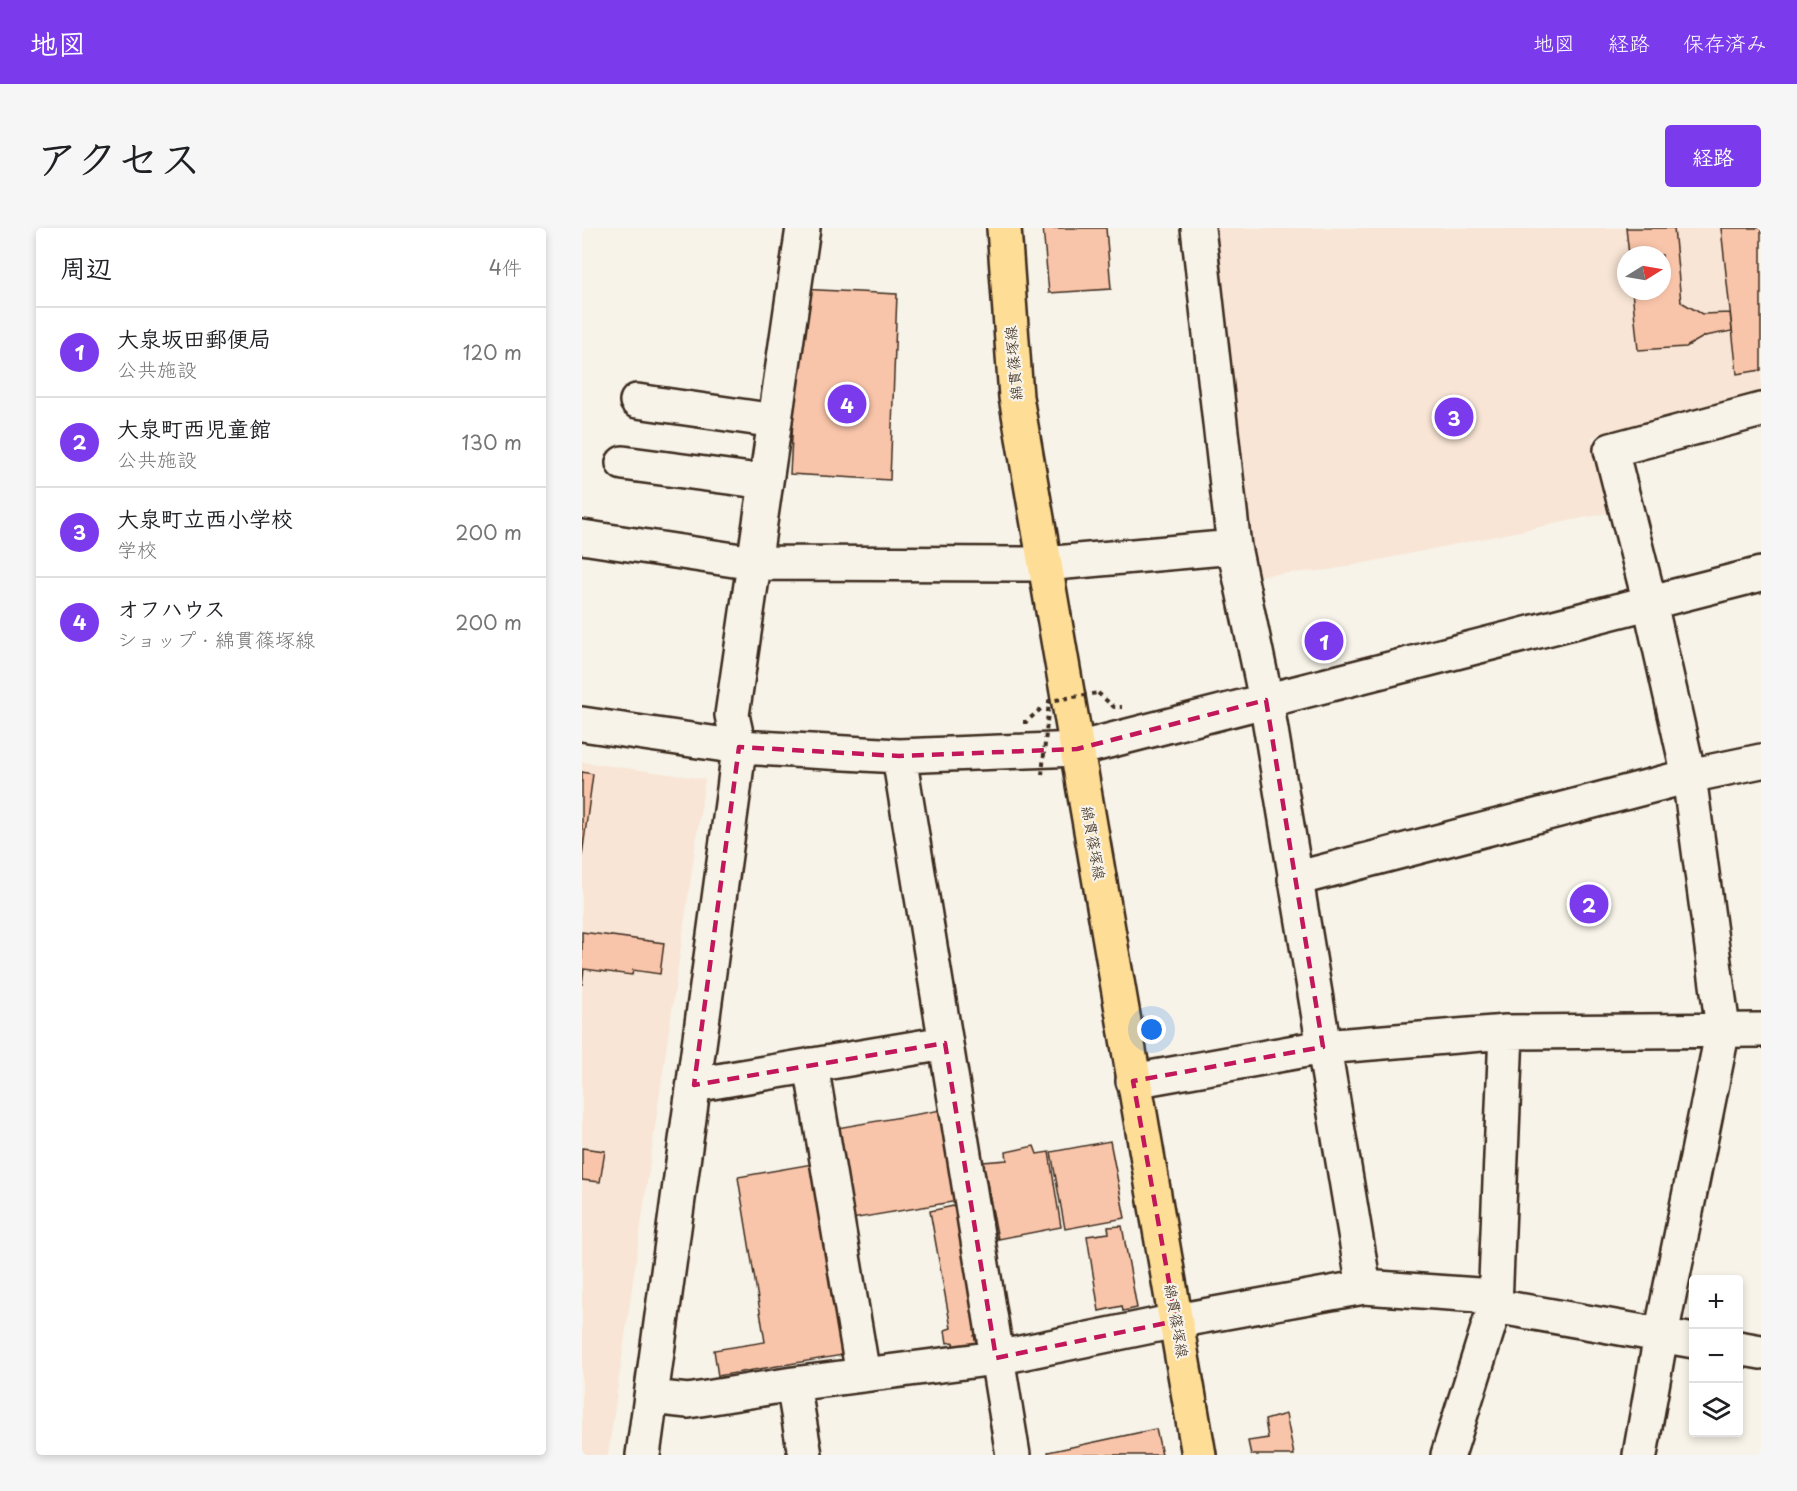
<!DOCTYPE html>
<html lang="ja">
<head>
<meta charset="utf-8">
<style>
  :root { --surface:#fff; --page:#f6f6f6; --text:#202124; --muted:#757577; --line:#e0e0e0; --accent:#7c3aed }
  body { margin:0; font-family:"Playpen Sans","Klee One",sans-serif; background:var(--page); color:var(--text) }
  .controls { position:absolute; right:18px; bottom:18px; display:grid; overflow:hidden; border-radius:6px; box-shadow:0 3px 9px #0003 }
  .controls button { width:54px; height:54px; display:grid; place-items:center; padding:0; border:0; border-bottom:2px solid var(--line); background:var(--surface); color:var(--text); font:30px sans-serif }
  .compass { position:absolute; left:1035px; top:18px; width:54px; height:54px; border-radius:50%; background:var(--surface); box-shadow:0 3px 9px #0003; rotate:79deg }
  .you { position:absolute; left:570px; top:802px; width:21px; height:21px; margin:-15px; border:4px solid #fff; border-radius:50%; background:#1a73e8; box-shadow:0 0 0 9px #1a73e833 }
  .badge { display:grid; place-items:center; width:39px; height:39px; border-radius:50%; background:var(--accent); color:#fff; font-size:20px; font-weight:700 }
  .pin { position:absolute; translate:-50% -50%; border:3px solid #fff; box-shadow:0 2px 6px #0006 }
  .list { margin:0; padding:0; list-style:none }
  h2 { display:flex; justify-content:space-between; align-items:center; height:78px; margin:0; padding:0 24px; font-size:26px }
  h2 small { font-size:20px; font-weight:400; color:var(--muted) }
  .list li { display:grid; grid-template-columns:39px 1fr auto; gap:18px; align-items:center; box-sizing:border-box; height:90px; padding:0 24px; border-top:2px solid var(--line) }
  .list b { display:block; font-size:22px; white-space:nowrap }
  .list p { margin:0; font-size:20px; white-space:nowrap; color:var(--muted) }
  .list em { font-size:20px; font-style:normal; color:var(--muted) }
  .icon { flex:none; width:33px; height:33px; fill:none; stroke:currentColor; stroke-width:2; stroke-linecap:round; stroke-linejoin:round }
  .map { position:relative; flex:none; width:1179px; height:1227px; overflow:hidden; border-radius:6px }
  header { display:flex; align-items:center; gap:36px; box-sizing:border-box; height:84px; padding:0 30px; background:var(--accent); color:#fff }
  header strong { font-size:28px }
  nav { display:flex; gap:33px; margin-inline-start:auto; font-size:21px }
  .intro { display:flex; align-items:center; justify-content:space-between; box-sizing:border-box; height:144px; padding:0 36px }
  h1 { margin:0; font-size:42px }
  .button { padding:15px 27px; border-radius:6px; background:var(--accent); color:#fff; font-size:21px; font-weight:700 }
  main { display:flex; gap:36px; padding:0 36px }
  aside { flex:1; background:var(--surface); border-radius:6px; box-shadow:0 3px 9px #0003 }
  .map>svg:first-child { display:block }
</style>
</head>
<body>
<header>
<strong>地図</strong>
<nav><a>地図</a><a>経路</a><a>保存済み</a></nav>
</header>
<div class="intro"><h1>アクセス</h1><a class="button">経路</a></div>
<main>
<aside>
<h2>周辺<small>4件</small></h2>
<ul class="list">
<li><span class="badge">1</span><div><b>大泉坂田郵便局</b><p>公共施設</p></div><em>120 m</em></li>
<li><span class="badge">2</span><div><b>大泉町西児童館</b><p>公共施設</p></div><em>130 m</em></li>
<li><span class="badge">3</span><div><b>大泉町立西小学校</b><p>学校</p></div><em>200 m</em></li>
<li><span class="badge">4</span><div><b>オフハウス</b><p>ショップ · 綿貫篠塚線</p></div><em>200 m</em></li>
</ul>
</aside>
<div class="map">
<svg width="1179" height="1227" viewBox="0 0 1179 1227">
  <rect width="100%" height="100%" fill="#f7f3e8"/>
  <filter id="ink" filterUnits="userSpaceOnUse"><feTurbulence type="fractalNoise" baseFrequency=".0167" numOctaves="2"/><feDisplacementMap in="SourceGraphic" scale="12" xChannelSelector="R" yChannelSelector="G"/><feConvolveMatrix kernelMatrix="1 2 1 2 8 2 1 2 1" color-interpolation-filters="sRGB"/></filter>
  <g filter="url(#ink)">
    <path fill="#f8e5d5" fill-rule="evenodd" d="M624 0H1179V169L1010 209 1030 284 748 342 669 348ZM1044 27H1080V63H1044Z
      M0 534 123 551 26 1227H0Z"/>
    <path fill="#f9c5aa" stroke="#3b2a1e" stroke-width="1.5" d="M461 0H524L529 61 467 65Z
      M1044 0H1092L1099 74 1120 86 1148 85 1150 103 1123 108 1104 119 1056 122 1050 63H1080V27H1047Z
      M1139 0H1179V142L1155 146Z
      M218 61 315 66 308 252 208 246Z
      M0 544 11 546 0 628Z
      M0 704 82 715 78 746 51 742 50 747 2 741 0 757Z
      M359 882 369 955 377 954 382 972 270 991 255 900Z
      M528 913 543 990 483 1001 469 924Z
      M452 918 455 926 467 924 479 999 416 1011 401 934 425 932 424 924Z
      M0 920 23 923 18 954 0 952Z
      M230 936 261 1127 136 1148 132 1122 183 1114 156 949Z
      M381 976 405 1107 392 1108 395 1117 372 1122 371 1114 365 1115 363 1102 369 1100 348 983Z
      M540 998 555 1080 541 1083 540 1078 517 1083 505 1008 527 1005 526 999Z
      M704 1186 712 1227H669L666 1213 686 1210 683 1192Z
      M574 1201 580 1227H467L466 1224Z"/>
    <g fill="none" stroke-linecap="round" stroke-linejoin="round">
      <defs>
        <path id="minor" d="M616 0 652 319 684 472 782 1059
          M55 173 193 193
          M41 235 184 254
          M0 309 172 335 462 336 652 319
          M0 496 157 519 317 528 495 521 1179 346
          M317 528 431 1227
          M713 651 1107 548 1179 533
          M229 837 281 1147
          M551 853 741 819 924 804 1179 802
          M112 857 363 815
          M1156 1120 1179 1124
          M211 1156 223 1227
          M69 1169 106 1173 211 1156 414 1130 594 1093 782 1059 896 1067 913 1078 1112 1113
          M61 1227 152 561 157 519 150 487 221 0
          M866 1227 913 1078 924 804
          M1058 1227 1079 1107 1141 801 1107 548 1068 375 1029 222 1179 182"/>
        <path id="major" d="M422 0 434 169 617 1227"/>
      </defs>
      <use href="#minor" stroke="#3b2a1e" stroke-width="38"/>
      <use href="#major" stroke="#3b2a1e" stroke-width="38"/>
      <path stroke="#3b2a1e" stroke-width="4" stroke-dasharray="4.5 4.5" stroke-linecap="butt" d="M516 465 532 479H540
        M441 494H444L461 479"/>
      <use href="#minor" stroke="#f7f3e8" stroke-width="33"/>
      <use href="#major" stroke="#fedd96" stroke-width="33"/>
      <path stroke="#3b2a1e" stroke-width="4" stroke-dasharray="4.5 4.5" stroke-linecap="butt" d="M460 547 467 473 516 465"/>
    </g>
  </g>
  <path fill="none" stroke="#c2185b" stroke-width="4.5" stroke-dasharray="12 8" stroke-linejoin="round" d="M684 472 741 819 551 853 594 1093 414 1130 363 815 112 857 157 519 317 528 495 521Z"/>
  <g text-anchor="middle" stroke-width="4.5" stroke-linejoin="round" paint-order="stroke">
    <g font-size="15" fill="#3b2a1e" stroke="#f7f3e8">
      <text transform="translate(432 135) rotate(-95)" y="5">綿貫篠塚線</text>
      <text transform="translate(511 615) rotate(80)" y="5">綿貫篠塚線</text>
      <text transform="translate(594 1093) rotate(80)" y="5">綿貫篠塚線</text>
    </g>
  </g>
</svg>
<div class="controls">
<button>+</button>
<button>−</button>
<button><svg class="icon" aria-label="layers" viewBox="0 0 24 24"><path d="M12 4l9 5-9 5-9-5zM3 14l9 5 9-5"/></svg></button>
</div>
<svg class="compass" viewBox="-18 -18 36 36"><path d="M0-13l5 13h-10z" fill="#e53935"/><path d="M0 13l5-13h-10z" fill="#757577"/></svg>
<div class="you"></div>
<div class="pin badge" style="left:742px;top:413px">1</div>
<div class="pin badge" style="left:1007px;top:676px">2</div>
<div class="pin badge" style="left:872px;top:189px">3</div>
<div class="pin badge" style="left:265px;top:176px">4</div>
</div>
</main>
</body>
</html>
